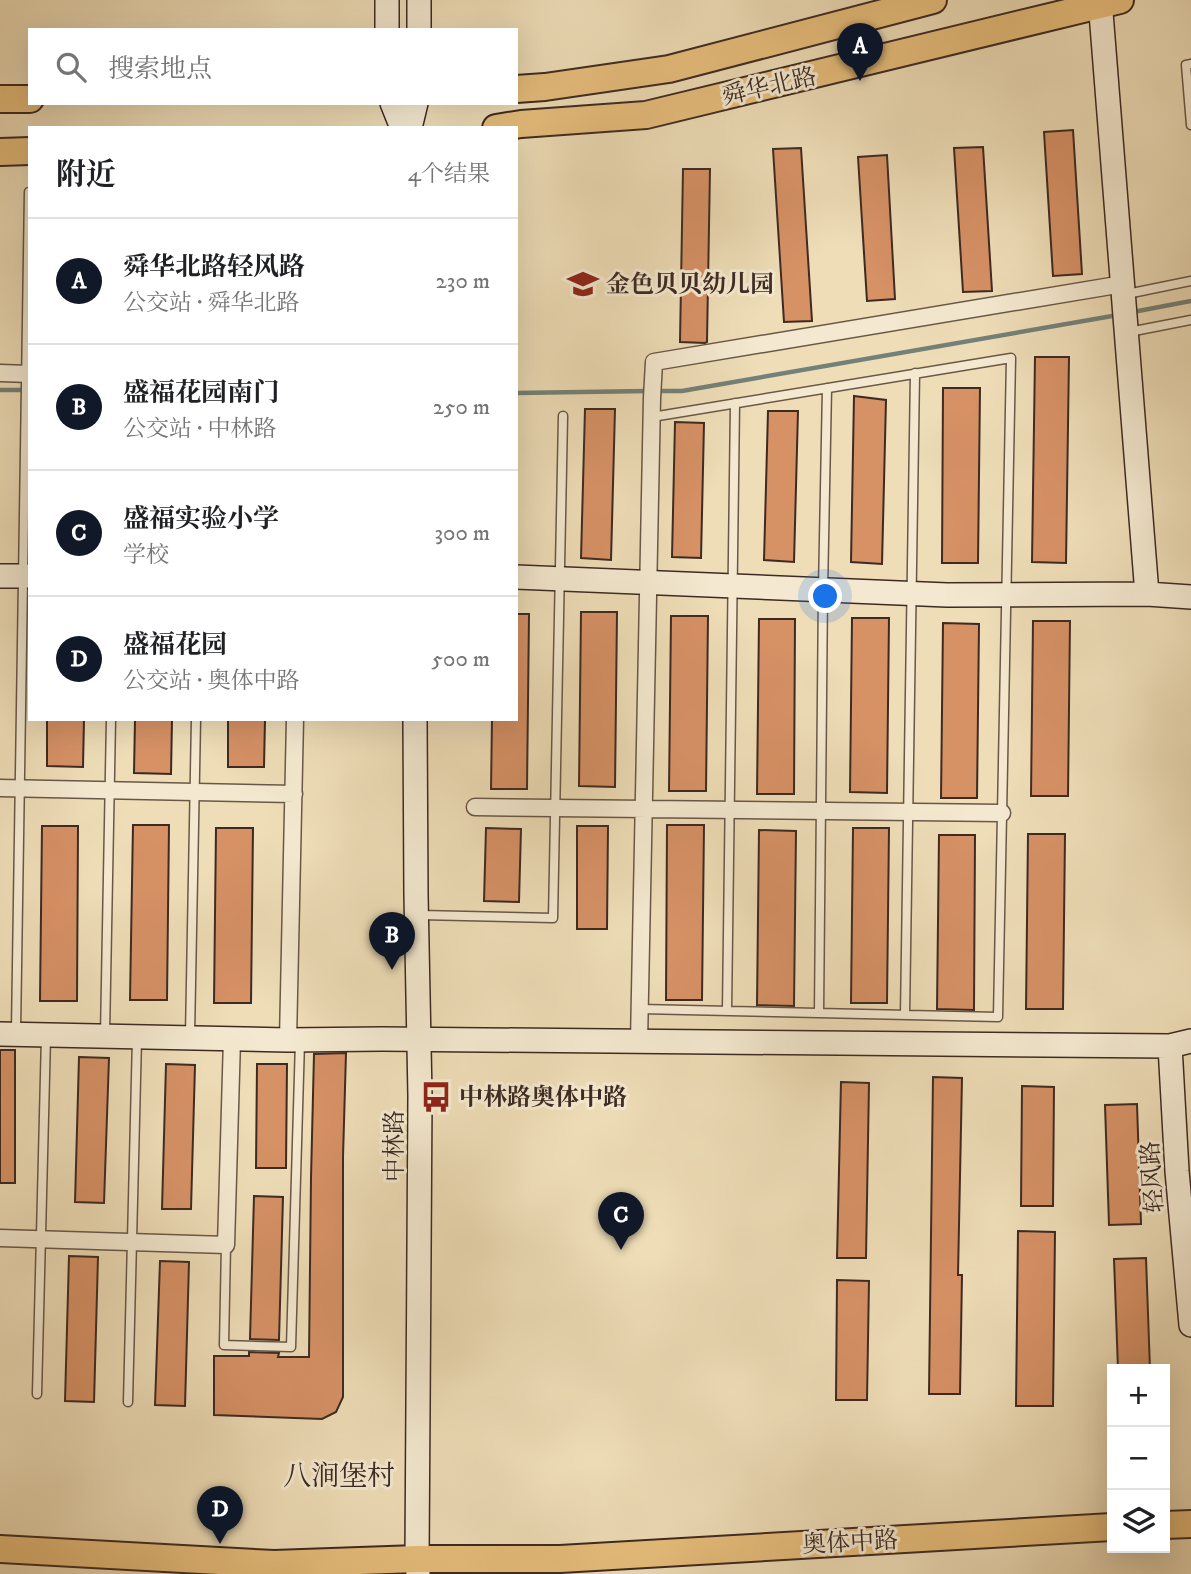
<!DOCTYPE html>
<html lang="zh">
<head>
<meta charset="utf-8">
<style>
  :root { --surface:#fff; --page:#f2f2f2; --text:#202124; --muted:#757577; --line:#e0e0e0; --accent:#111827 }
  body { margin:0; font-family:"IM FELL DW Pica","Noto Serif SC",serif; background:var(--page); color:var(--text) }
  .controls { position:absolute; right:21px; bottom:21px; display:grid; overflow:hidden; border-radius:0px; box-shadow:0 7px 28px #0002 }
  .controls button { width:63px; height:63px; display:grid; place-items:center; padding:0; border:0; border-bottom:2px solid var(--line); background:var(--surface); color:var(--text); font:35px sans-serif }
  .you { position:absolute; left:826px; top:597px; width:24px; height:24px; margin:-18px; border:5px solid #fff; border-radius:50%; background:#1a73e8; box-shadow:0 0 0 10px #1a73e833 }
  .badge { display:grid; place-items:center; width:46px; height:46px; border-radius:50%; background:var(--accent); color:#fff; font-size:23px; font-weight:700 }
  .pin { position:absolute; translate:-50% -58px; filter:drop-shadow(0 2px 4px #0008) }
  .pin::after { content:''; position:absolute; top:37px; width:24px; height:21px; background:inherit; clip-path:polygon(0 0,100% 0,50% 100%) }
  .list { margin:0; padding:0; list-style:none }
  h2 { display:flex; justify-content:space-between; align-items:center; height:91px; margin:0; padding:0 28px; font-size:30px }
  h2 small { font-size:23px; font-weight:400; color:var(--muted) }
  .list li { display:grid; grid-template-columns:46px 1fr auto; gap:21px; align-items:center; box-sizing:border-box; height:126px; padding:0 28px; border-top:2px solid var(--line) }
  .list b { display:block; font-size:26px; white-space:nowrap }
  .list p { margin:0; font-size:23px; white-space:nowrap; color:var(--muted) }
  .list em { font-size:23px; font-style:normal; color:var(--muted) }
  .icon { flex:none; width:38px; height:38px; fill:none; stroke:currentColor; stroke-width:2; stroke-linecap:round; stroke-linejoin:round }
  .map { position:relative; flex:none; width:1191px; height:1574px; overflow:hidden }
  .search { position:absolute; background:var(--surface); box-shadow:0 7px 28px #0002; left:28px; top:28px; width:490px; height:77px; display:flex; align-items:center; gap:18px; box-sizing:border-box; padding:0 24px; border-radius:0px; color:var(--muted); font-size:26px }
  .panel { position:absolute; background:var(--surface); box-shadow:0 7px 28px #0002; left:28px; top:126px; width:490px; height:595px; border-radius:0px }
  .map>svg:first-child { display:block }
</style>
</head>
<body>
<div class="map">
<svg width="1191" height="1574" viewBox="0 0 1191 1574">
  <rect width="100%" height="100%" fill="#eeddb7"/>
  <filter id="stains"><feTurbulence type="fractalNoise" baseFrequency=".00286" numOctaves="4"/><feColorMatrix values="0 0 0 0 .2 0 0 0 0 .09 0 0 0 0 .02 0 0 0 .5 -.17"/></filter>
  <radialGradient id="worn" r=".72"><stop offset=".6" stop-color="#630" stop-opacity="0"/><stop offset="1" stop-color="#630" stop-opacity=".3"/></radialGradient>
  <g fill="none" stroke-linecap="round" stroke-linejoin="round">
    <path stroke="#748178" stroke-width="4.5" d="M1133 312 1191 301
      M0 390H25
      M657 391H682L1118 315
      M516 393 648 391"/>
  </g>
  <path fill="#d69165" stroke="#3d2a23" stroke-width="2" d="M1073 130 1082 274 1053 276 1044 132Z
    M983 147 992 291 963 292 954 148Z
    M801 148 812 321 784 322 773 149Z
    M887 155 895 299 867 301 858 157Z
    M683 169H710L707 342 705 343 680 342Z
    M1035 357H1069L1066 563 1032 562Z
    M943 388H980L978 563H942Z
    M854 396 886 400 882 564 851 562Z
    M585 409H615L611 560 581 558Z
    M768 411H798L794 562 764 560Z
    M675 422 704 423 701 558 672 557Z
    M581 612H617L615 787 579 786Z
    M516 614H529L527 789H491L492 719H516Z
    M671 616H708L706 791H669Z
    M852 618H889L887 793 850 792Z
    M759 619H795L794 794H757Z
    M1033 621H1070L1068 796H1031Z
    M943 623 979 624 977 798H941Z
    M47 719H84L83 767 47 766Z
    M135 719H172L171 774 134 773Z
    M228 719H265L264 767H228Z
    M133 825H169L167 1000H130Z
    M667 825H704L702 1000H666Z
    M42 826H78L77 1001H40Z
    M577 826H608L607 929H577Z
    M216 828H253L251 1003H214Z
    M486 828 521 829 519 902 484 901Z
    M853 828H889L887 1003H851Z
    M759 830 796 831 794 1006 757 1005Z
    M1028 834H1065L1063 1009H1026Z
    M939 835H975L974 1010 937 1009Z
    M0 1050H15V1183H0Z
    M346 1053 343 1157V1397L336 1412 322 1419 214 1415V1356H249V1352L279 1353 278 1357H309L311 1178 314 1054Z
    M79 1057 109 1058 104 1203 75 1202Z
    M166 1064 195 1065 191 1209H162Z
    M257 1064H287L286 1168H256Z
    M933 1077 962 1078 958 1275H962L960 1394H929Z
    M841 1082 869 1083 866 1258H837Z
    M1022 1086 1054 1087 1053 1206H1021Z
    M1137 1104 1141 1224 1109 1225 1105 1105Z
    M254 1196 283 1197 279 1340 250 1339Z
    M1018 1231 1055 1232 1053 1406H1016Z
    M69 1256 98 1257 94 1402 65 1401Z
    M1146 1258 1150 1369H1118L1114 1259Z
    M160 1261 189 1262 185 1406 155 1405Z
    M837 1280 869 1281 867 1400H836Z"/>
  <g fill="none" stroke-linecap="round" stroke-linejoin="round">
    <defs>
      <path id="lane" d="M1191 64 1186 65 1191 125
        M1127 294 1191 281
        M1129 332 1191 320
        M420 915 553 918 563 416
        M640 1009 998 1017 1011 358 652 417
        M727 1011 735 403
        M819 1013 823 590 827 388
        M905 1015 915 373
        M16 1031 29 192
        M105 1035 111 719
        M190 1035 196 719
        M226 1245 224 1345 291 1347 300 1041
        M37 1394 46 1036
        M128 1402 137 1038"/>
      <path id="street" d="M0 373 30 374
        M0 788 294 794
        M475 807 1002 813
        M288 1040 295 719
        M639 1042 652 398 654 362 1123 284
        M0 1238 226 1245 232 1039"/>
      <path id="secondary" d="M1100 0 1147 594
        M387 30V0
        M419 30V0
        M392 103 402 128
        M410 128 416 103
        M0 576H30
        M516 577 947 595 1147 594 1191 597
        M415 719 416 895 420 1096 417 1559 418 1574
        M0 1034 288 1040 382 1039 1170 1046
        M1191 1041 1170 1046 1177 1171 1191 1325"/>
      <path id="primary" d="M516 89 545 87 669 69 933 0
        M0 99H30
        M496 128 521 124 646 115 1120 0
        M0 152 30 151
        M1165 1525 1191 1524
        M0 1549 274 1564 417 1559H560L1112 1527"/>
    </defs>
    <use href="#lane" stroke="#695748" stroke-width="11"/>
    <use href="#street" stroke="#695748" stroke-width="19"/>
    <use href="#secondary" stroke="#3d2a23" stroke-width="26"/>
    <use href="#primary" stroke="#3d2a23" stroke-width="30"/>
    <use href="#lane" stroke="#f4e9d0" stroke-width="8"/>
    <use href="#street" stroke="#f4e9d0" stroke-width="16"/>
    <use href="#secondary" stroke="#f4e9d0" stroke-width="23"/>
    <use href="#primary" stroke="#e7be7c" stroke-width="26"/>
  </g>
  <defs>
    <symbol id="school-bare" viewBox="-9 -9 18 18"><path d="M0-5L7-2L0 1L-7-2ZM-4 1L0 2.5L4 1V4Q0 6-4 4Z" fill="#8f2418" stroke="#f4e9d0" stroke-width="2.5" paint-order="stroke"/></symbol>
    <symbol id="bus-bare" viewBox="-9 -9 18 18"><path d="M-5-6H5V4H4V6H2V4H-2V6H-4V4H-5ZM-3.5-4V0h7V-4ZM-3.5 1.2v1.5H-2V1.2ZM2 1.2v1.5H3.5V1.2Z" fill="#8f2418" stroke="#f4e9d0" stroke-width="2.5" paint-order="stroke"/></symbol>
  </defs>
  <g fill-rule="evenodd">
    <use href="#school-bare" x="561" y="262" width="44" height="44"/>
    <use href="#bus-bare" x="414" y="1075" width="44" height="44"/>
  </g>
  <g text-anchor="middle" stroke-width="6" stroke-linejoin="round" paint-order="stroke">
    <g font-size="24" fill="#3d2a23" stroke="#f4e9d0">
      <text transform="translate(769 86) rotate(-13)" y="8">舜华北路</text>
      <text transform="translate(394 1146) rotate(-90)" y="8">中林路</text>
      <text transform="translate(1152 1177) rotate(-94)" y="8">轻风路</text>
      <text transform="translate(850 1542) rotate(-3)" y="8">奥体中路</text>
    </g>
    <g font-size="24" font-weight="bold" fill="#3d2a23" stroke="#f4e9d0" text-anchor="start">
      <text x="606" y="292">金色贝贝幼儿园</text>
      <text x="459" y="1105">中林路奥体中路</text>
    </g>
    <g font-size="28" fill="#3d2a23" stroke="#f4e9d0">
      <text x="339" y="1485">八涧堡村</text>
    </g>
  </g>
  <rect width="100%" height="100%" filter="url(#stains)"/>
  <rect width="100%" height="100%" fill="url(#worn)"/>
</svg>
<div class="controls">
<button>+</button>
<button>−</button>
<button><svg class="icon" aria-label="layers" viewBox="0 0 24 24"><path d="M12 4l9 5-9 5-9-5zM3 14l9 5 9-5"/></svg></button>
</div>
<div class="you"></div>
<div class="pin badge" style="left:860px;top:81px">A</div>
<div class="pin badge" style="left:392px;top:970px">B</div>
<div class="pin badge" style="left:621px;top:1250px">C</div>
<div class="pin badge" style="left:220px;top:1544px">D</div>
<div class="search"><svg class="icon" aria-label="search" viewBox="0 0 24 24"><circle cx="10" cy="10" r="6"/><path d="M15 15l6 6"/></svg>搜索地点</div>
<section class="panel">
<h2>附近<small>4个结果</small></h2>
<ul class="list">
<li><span class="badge">A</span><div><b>舜华北路轻风路</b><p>公交站 · 舜华北路</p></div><em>230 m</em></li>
<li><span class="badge">B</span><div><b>盛福花园南门</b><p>公交站 · 中林路</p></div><em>250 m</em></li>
<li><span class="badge">C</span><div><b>盛福实验小学</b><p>学校</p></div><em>300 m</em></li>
<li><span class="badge">D</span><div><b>盛福花园</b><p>公交站 · 奥体中路</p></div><em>500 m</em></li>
</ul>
</section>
</div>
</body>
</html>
